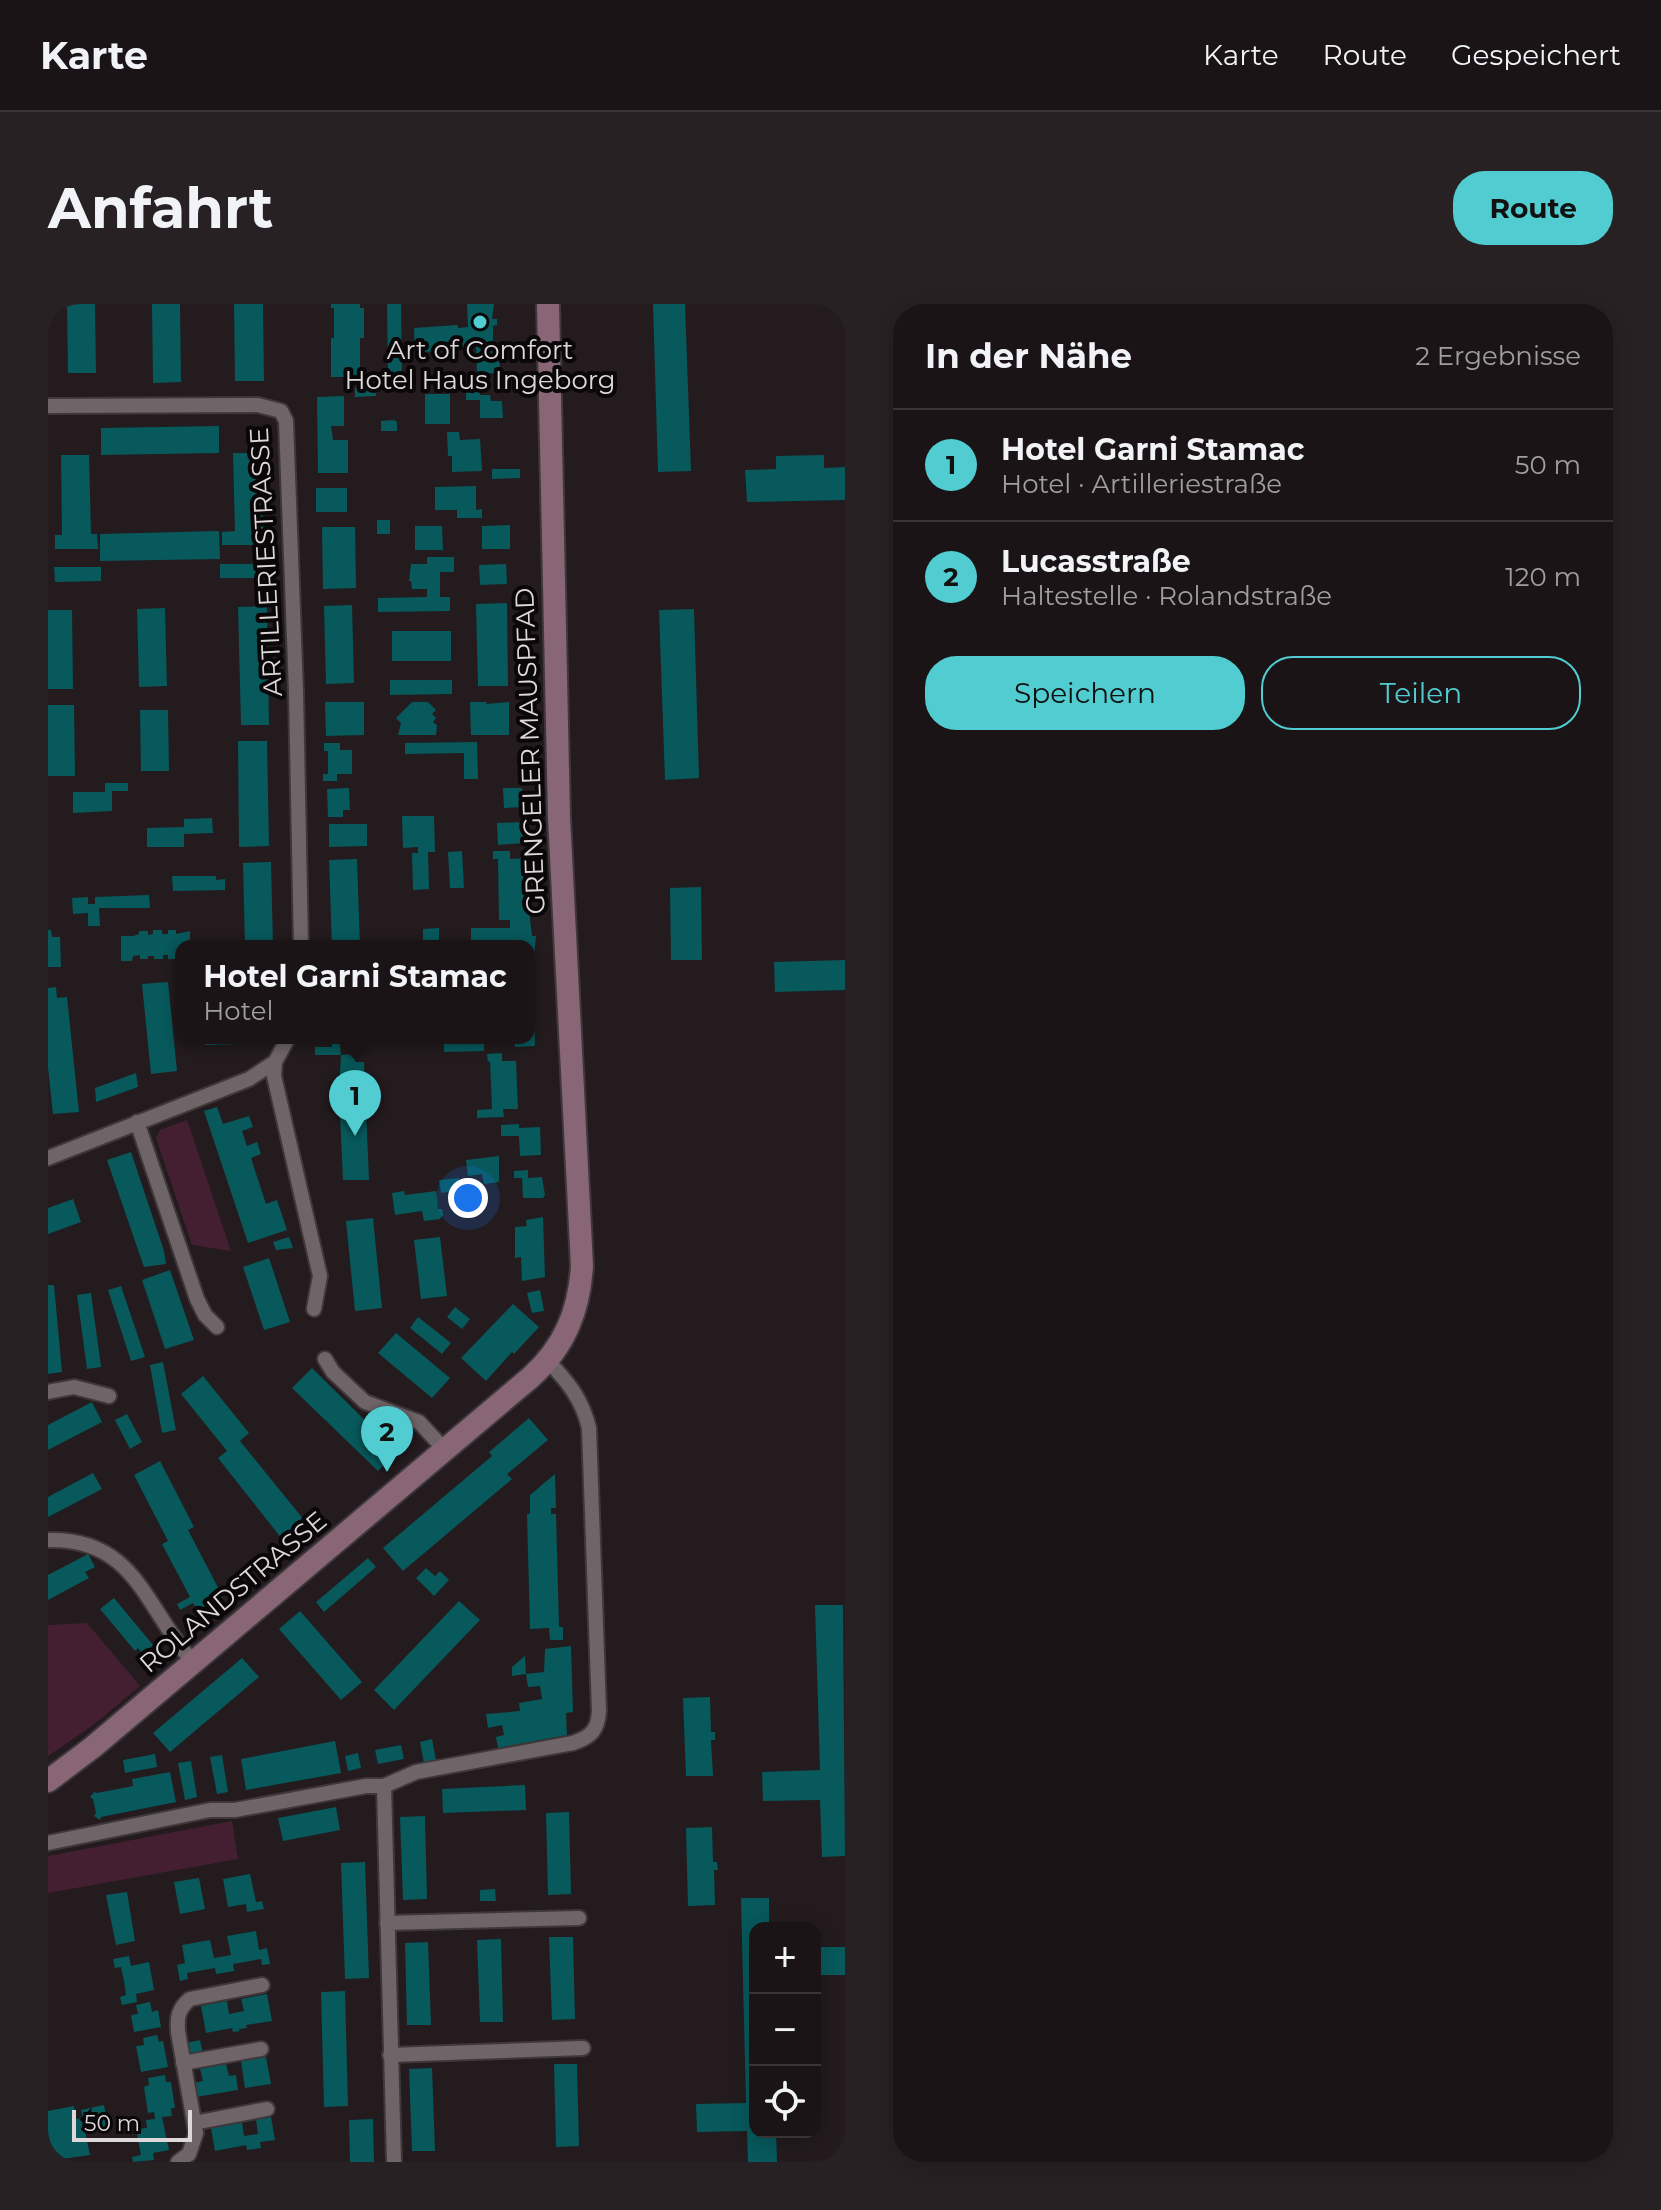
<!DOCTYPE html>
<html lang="de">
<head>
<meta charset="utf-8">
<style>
  :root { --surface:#1a1416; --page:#272123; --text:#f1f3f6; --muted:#9f9ea1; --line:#383335; --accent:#51ccd1 }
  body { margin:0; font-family:Montserrat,sans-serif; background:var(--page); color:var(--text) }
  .controls { position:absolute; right:24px; bottom:24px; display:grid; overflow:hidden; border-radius:16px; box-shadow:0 4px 20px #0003 }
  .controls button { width:72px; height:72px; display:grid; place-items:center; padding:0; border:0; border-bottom:2px solid var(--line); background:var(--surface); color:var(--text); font:40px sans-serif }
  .scale { position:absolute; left:24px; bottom:20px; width:120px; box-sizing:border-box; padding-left:8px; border:4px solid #ded8db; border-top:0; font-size:22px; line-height:28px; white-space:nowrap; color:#ded8db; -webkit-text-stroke:6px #0a0708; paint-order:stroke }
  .you { position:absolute; left:420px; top:894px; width:28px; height:28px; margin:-20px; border:6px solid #fff; border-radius:50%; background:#1a73e8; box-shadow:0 0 0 12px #1a73e833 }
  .badge { display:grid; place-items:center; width:52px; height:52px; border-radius:50%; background:var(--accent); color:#111; font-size:26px; font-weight:700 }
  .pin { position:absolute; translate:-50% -66px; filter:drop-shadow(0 2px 4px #0008) }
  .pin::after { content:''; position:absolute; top:42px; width:28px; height:24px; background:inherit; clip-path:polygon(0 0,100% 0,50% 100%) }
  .popup { position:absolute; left:127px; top:636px; width:360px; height:104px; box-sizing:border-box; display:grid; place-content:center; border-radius:16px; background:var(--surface); filter:drop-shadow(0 2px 6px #0005); font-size:26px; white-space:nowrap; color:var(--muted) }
  .popup b { font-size:30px; color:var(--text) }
  .popup::after { content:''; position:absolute; left:50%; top:100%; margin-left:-16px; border:16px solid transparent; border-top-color:var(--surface) }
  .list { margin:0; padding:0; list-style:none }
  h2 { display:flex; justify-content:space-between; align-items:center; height:104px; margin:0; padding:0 32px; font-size:34px }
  h2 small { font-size:26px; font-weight:400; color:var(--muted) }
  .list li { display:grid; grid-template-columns:52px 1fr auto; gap:24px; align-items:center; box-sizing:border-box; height:112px; padding:0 32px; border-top:2px solid var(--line) }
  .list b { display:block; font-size:30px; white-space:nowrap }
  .list p { margin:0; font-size:26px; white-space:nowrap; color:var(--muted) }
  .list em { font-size:26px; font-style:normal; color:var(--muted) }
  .actions { display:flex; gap:16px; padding:24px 32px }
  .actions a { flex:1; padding:18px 0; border:2px solid var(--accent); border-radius:32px; text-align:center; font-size:28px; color:var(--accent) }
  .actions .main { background:var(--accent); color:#111 }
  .icon { flex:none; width:44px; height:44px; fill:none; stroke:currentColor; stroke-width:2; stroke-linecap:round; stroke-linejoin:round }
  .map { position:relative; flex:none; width:797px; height:1858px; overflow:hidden; border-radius:32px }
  header { display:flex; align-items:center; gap:48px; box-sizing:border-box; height:112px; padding:0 40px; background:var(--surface); border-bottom:2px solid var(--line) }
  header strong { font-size:38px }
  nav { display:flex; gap:44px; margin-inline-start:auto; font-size:28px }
  .intro { display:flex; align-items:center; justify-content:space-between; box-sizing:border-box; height:192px; padding:0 48px }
  h1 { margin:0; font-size:56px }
  .button { padding:20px 36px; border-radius:32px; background:var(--accent); color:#111; font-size:28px; font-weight:700 }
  main { display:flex; gap:48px; padding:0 48px }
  aside { flex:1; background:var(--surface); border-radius:32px; box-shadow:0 4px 20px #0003 }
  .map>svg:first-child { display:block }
</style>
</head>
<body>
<header>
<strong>Karte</strong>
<nav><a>Karte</a><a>Route</a><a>Gespeichert</a></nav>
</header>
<div class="intro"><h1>Anfahrt</h1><a class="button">Route</a></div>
<main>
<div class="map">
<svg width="797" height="1858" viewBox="0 0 797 1858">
  <rect width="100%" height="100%" fill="#231b1e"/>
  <path fill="#441f32" d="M139 816 183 947 144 941 108 834 112 826Z
    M39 1319 92 1382 44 1422 0 1452V1321Z
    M184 1517 190 1555 0 1589V1552Z"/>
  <path fill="#07595c" d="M19 0H47L48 69H20Z
    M104 0H132L133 78 105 79Z
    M186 0H215L216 77H187Z
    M283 0H312V4H316V34H312V73H283V34H286V4H283Z
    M339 0H353L354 75H340Z
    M419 0H446L444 15H449V21L445 22V41H451L452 69 429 70 428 43H411V47L367 48 366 24 410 21V24L420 23Z
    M605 0H637L643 167 610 168Z
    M418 82H431L432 91H442L443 97H454L455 114H432V96H418Z
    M307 84H328V92L307 93Z
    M377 90H402V120H377Z
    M296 92V122H283L285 136H300V169H270L269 93Z
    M346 116 349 118V127H333V117Z
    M171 122V149L53 151V124Z
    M399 128H411L412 136 432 135 434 167 404 168V152H400Z
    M185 149H213L216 241H174V228L187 227Z
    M13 151H41L43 230H49L50 245H7V231H14Z
    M776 151V164L797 163V196L699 198 697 166 728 165V152Z
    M444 165H472V174L444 175Z
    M428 182V206L434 205V214H409V206H387V183Z
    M268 184H299V208H268Z
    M329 216H342V230H329Z
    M462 221V245H434V222Z
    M367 222H394L395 246H367Z
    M274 223H307L308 284 275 285Z
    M171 227 172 255 52 257V230Z
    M379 253H406V268H392V293H402V307L330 308V294L379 293V285H364L363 277H361L363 260H379Z
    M172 260H214V274H172Z
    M458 260 459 280 432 281 431 261Z
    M6 263H53V277L7 278Z
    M459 299 460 382H430L428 300Z
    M304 301 306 379 278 380 276 302Z
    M219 302 221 421H193L190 303Z
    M117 304 119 382 91 383 89 305Z
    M646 305 651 474 617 476 611 306Z
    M0 306H24L25 385H0Z
    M344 327H403V357H344Z
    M342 376H404V390L342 391Z
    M277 398H316V431L278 432Z
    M364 398H380L388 406 384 410 388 414 385 418 389 421 388 431H350L353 419 348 414Z
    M422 398H439L438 400 461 398V431H423Z
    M0 401H26L27 472H0Z
    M92 406H120L121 467H93Z
    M190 437H219L221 542 191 543Z
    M429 438 430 475H416V449L357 450V439Z
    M276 439H292V446H304V470H289V477H275V470H280V447H276Z
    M57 479H80V487H64V507L25 509V488H57Z
    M301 484 302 506H295V513H280L279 485Z
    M455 484H474L475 503 456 504Z
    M354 512H386L387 548H380L381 585 365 586 364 549H370V543L355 544Z
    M164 514 165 529 136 530V543H99V524L136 523V515Z
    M476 518 479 537 477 539 450 541 449 519Z
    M281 520H319V542L281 543Z
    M414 547 416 584H402L400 548Z
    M445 547H462V555L483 554 481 562 484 581 482 589V615L484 632H488L486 652H481V642H467V640L423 642V624H462V616H451L450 555H445Z
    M309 555 312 642H284L281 556Z
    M223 558 225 642H197L195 559Z
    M124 572H168V576L177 575V586L125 587Z
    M653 583 654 656H623L622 584Z
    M101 591 102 604H51L52 622H40V609L25 610 24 594 40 593V600H47V593Z
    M391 624V642H375V625Z
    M0 626H3L4 633H12L13 663H0Z
    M105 626H114V630H120V626H128V630L142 627V642H133V651H129V655H120V651H115V655H106V652H100V655H92V651L85 652 84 657H73V632H85L91 630V627H100V631L105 630Z
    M797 656V686L727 688 726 658Z
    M481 672H485L487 742 467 743 466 734H481Z
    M120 678 129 767 103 770 94 680Z
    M8 683 9 694 19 693 31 808 5 810 0 764V684Z
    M157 734H194V740L157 741Z
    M284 734H311V743L292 742 293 751 307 750V758H316L321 876H295L291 787 293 751H267V743H284Z
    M436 738V747L396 748V739Z
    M454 749V757H468L470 805H455L456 813 429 814V806L444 805 442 757 440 758 439 750Z
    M88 769 90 783 48 798 47 784Z
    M169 803 175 820 201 812 205 823 194 827 199 842 209 838 213 850 203 854 215 891 218 900 229 896 239 926 200 939 156 807Z
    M471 820V824L492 823 493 851 472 852 471 832H453V821Z
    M83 848 116 947 118 960 96 963 59 856Z
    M451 852V878L436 880 434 870 420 872 418 856Z
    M480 866V874L494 873 497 891 495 894H475L474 874H466V867Z
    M411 874 413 886 393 889 391 876Z
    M356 887 357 891 388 887 390 905H394L395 911 392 915 376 917 374 907 347 911 344 889Z
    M25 895 33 918 0 930V904Z
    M495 913 497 973 474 977 473 953 467 954V923L479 922 478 916Z
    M325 914 334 1004 307 1007 298 917Z
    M241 933 245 944 228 946 225 938Z
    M392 933 399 992 373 995 366 936Z
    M221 954 242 1018 216 1026 195 963Z
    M122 966 146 1036 117 1045 94 976Z
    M0 981H6L14 1068 0 1070Z
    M73 982 97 1053 83 1057 60 986Z
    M492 986 496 1007 484 1009 479 989Z
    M43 989 53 1063 39 1065 29 991Z
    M465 1000 491 1023 466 1050 464 1048 438 1077 413 1054Z
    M407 1003 422 1015 414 1025 399 1013Z
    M370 1013 403 1039 394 1050 362 1024Z
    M348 1029 402 1074 384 1094 330 1049Z
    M115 1058 128 1126 114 1129 102 1061Z
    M264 1064 342 1141 339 1144 346 1151 330 1167 244 1084Z
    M155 1072 201 1129 192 1137 261 1222 238 1240 170 1154 179 1147 133 1090Z
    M44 1098 54 1118 0 1146V1121Z
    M79 1110 94 1138 82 1145 67 1116Z
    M481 1114 500 1136 459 1170 464 1175 355 1267 335 1244 444 1152 441 1148Z
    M112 1157 146 1223 140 1226 175 1293 149 1306 145 1299 132 1306 129 1300 142 1293 114 1240 120 1237 86 1171Z
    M45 1169 54 1185 0 1213V1193Z
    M507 1170 508 1204H503V1210H508L511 1323H515V1336H502L501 1324 482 1325 479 1210H482V1191Z
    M40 1250 47 1263 37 1268 41 1274 0 1296V1271Z
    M320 1254 328 1263 276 1308 268 1298Z
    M378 1264 387 1272 392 1267 401 1276 386 1292 368 1274Z
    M66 1294 105 1341 95 1350 90 1344 87 1347 52 1305Z
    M411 1297 432 1316 346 1406 326 1386Z
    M767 1301H795L797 1552 774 1553 772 1496 715 1497 714 1468 772 1466Z
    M252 1307 314 1378 293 1396 231 1325Z
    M523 1342 525 1408 518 1409 519 1431 450 1444 448 1433 456 1431 454 1421 440 1424 438 1410 472 1407 471 1399 494 1395 492 1382 480 1383 478 1370 496 1368 497 1345Z
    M477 1352 478 1370 464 1372V1363Z
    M194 1354 211 1373 122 1448 105 1429Z
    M662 1393 663 1428H667V1436H663L665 1472H638L635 1394Z
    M384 1435 388 1456 376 1459 372 1438Z
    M287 1437 293 1469 198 1486 193 1455Z
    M353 1441 356 1455 330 1460 327 1446Z
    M310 1449 313 1464 300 1467 297 1452Z
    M107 1450 109 1463 77 1469 75 1456Z
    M174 1451 180 1488 169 1490 162 1453Z
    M143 1457 149 1493 137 1496 130 1459Z
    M122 1468 128 1498 53 1513 52 1516 46 1512 48 1509 45 1495 42 1493 46 1488 49 1489 85 1482 84 1475Z
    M477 1481 478 1506 395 1509 394 1485Z
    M288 1503 292 1526 235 1537 230 1514Z
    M521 1508 523 1590 500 1591 498 1509Z
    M377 1512 379 1595 355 1596 352 1513Z
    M664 1523 665 1558H669L670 1566H666L667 1601 640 1602 638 1524Z
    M317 1558 321 1674 297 1675 293 1559Z
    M202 1570 208 1598 214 1597 216 1605 199 1608 198 1600 180 1603 175 1575Z
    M151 1574 157 1605 132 1610 126 1578Z
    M447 1585 448 1597H432V1586Z
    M79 1588 87 1637 68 1641 58 1591Z
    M693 1594H721V1624H707V1828H728L729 1858H700L699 1827 649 1828 648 1800 698 1799Z
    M208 1627 211 1646 219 1644 222 1660 214 1661 213 1655 185 1660 186 1667 168 1670 167 1664 139 1669 140 1675 132 1677 129 1661 137 1659 134 1641 162 1636 166 1654 183 1651 179 1632Z
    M501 1633H525L527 1715 504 1716Z
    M453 1635 455 1718H432L429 1636Z
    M380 1638 383 1721H359L357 1639Z
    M767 1643H797V1671H767Z
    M81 1652 83 1662 101 1658 106 1686 88 1690 89 1698 74 1701 72 1693 78 1691 76 1677 73 1663 67 1664 65 1655Z
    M297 1687 300 1802 276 1803 273 1688Z
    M219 1690 224 1717 198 1721 199 1724 191 1725 192 1727 185 1728 184 1724 158 1729 153 1702 179 1697 181 1710 196 1707 193 1695Z
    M102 1698 104 1708 110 1706 113 1723 86 1728 83 1711 90 1710 88 1701Z
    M109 1731 111 1738 115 1737 120 1763 93 1768 88 1742 96 1741 95 1734Z
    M152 1736 155 1750 140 1753 138 1739Z
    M218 1753 223 1780 197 1784 193 1757Z
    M178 1760 181 1772 188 1771 190 1786 148 1793 145 1779 155 1777 152 1765Z
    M506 1760H529L531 1842 508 1843Z
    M384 1764 387 1847H364L361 1765Z
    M117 1771 118 1778H123L127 1804H123L124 1812 114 1813 121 1846 105 1849 106 1856 85 1858 84 1853 93 1851 88 1825 99 1824 98 1816 107 1815 106 1808 100 1809 96 1783 101 1781 100 1774Z
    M56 1801 60 1822 37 1827 42 1851 0 1857V1807L26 1802 28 1815 35 1814 33 1806Z
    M223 1813 227 1836 212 1838 213 1844 199 1846 198 1841 167 1847 163 1824 194 1818 196 1832 210 1830 208 1816Z
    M325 1815 326 1858H302L301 1816Z"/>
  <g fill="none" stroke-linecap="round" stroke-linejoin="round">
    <defs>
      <path id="street" d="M0 102 210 101 233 107 238 117 248 388 253 642
        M227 758 226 772 272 972 266 1005
        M89 818 149 995 157 1011 169 1023
        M0 854 201 775 227 758 240 734
        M277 1055 285 1068 317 1098 371 1118 397 1146
        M0 1088 26 1083 61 1092
        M0 1236C88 1234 97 1304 145 1358
        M336 1482 346 1858
        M0 1539 162 1506H187L318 1482H336L368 1468 525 1439C543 1433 550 1426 551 1407L541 1124C534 1095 520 1078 500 1057
        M339 1619 531 1614
        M342 1751 535 1744
        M135 1759 213 1745
        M146 1819 219 1805
        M130 1858 141 1850 148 1829 130 1728C129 1713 130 1705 142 1695L214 1681"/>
      <path id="secondary" d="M0 1477 45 1443 483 1073C517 1042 531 1007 534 962L511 513 500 0"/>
    </defs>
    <use href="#street" stroke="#3e383b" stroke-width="18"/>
    <use href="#secondary" stroke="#3e383b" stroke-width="26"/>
    <use href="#street" stroke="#6f6569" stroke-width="14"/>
    <use href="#secondary" stroke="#886676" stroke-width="22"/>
  </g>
  <circle fill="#51ccd1" stroke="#0a0708" stroke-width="3" cx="432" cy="18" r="8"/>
  <g text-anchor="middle" stroke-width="8" stroke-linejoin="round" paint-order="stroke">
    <g font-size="26" fill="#ded8db" stroke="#0a0708">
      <text x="432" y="55">Art of Comfort<tspan x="432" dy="30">Hotel Haus Ingeborg</tspan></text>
    </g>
    <g font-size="26" fill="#ded8db" stroke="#0a0708">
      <text transform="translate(218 258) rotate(-93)" y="9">ARTILLERIESTRASSE</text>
      <text transform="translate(482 447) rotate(-92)" y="9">GRENGELER MAUSPFAD</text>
      <text transform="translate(185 1288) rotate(-40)" y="9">ROLANDSTRASSE</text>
    </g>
  </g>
</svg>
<div class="controls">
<button>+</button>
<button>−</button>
<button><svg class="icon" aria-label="locate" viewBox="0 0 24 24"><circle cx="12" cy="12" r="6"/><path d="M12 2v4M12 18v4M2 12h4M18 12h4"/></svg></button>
</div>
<div class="scale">50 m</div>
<div class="you"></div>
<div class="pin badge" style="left:307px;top:832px">1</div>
<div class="popup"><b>Hotel Garni Stamac</b>Hotel</div>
<div class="pin badge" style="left:339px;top:1168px">2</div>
</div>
<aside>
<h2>In der Nähe<small>2 Ergebnisse</small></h2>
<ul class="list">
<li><span class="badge">1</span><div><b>Hotel Garni Stamac</b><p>Hotel · Artilleriestraße</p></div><em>50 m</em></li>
<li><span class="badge">2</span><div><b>Lucasstraße</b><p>Haltestelle · Rolandstraße</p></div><em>120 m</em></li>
</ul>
<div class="actions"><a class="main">Speichern</a><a>Teilen</a></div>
</aside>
</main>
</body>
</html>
